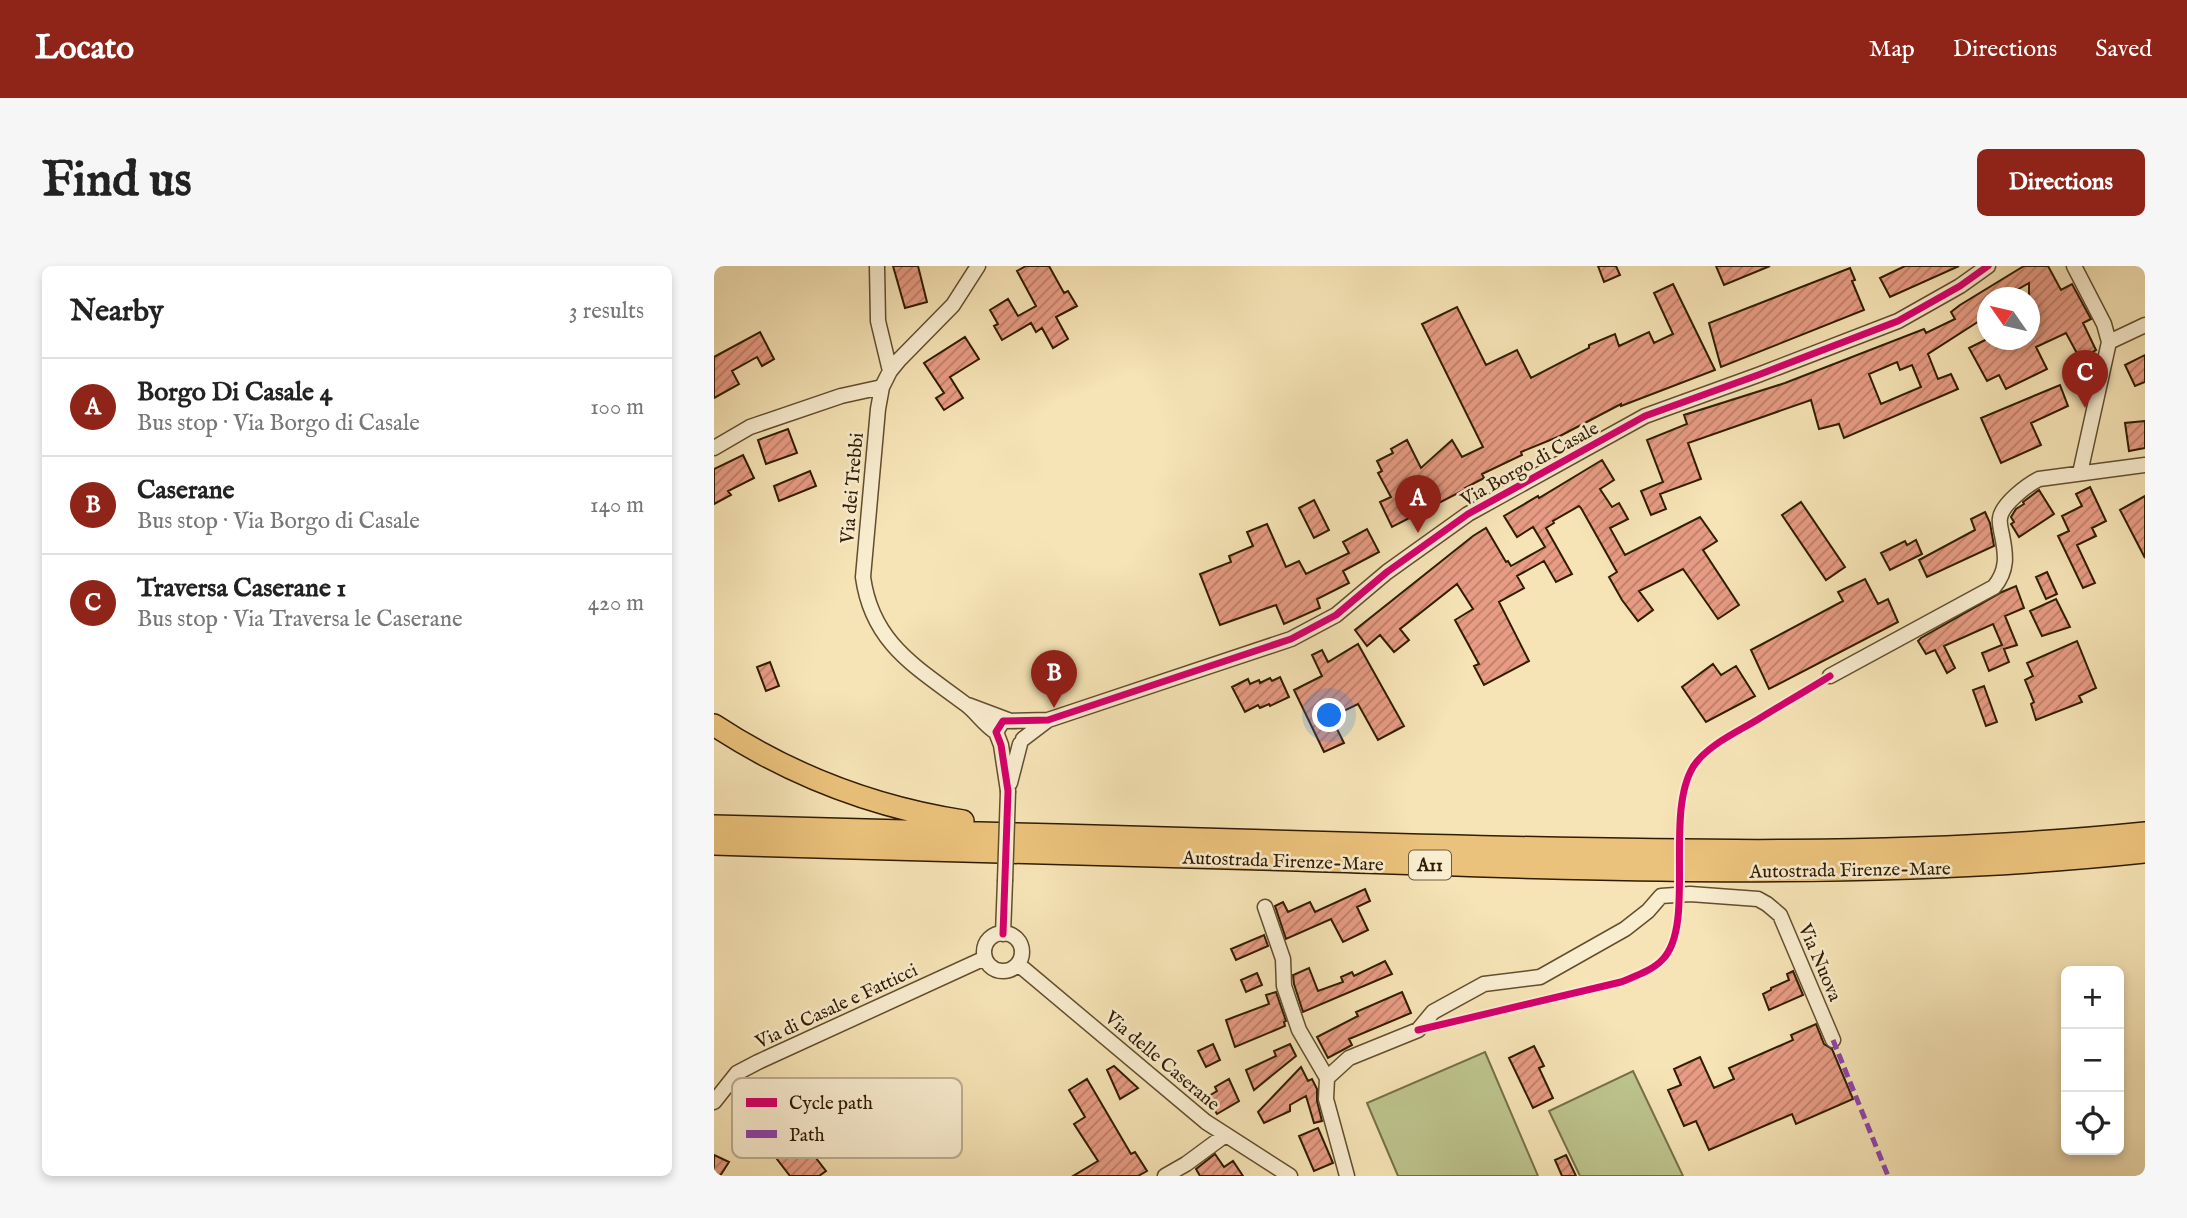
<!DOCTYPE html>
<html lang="en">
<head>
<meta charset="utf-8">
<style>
  :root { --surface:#fff; --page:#f6f6f6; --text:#222; --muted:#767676; --line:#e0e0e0; --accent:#8f2418 }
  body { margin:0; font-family:"IM FELL English",serif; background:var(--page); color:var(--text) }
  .controls { position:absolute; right:21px; bottom:21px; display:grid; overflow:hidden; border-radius:10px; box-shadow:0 4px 10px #0003 }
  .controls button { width:63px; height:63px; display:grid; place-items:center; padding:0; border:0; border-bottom:2px solid var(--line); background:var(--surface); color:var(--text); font:35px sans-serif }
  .compass { position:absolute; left:1263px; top:21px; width:63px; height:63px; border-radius:50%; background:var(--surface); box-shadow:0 4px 10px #0003; rotate:304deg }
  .you { position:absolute; left:616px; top:450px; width:24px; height:24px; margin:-18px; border:5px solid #fff; border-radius:50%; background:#1a73e8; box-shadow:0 0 0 10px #1a73e833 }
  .badge { display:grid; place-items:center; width:46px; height:46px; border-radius:50%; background:var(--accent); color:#fff; font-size:23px; font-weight:700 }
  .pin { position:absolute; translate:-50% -58px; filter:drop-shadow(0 2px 4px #0008) }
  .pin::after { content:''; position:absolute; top:37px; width:24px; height:21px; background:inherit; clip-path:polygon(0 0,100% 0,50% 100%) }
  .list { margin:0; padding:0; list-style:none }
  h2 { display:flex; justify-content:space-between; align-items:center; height:91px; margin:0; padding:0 28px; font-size:30px }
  h2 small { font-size:23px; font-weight:400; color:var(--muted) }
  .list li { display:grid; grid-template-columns:46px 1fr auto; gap:21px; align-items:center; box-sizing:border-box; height:98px; padding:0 28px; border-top:2px solid var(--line) }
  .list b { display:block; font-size:26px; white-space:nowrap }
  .list p { margin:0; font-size:23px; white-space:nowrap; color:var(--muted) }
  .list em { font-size:23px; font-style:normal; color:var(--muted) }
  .icon { flex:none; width:38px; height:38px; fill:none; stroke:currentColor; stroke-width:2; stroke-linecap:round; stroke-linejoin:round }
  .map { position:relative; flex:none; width:1431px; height:910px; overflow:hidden; border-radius:10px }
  header { display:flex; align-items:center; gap:42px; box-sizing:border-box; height:98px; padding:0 35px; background:var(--accent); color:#fff }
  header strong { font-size:33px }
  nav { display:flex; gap:38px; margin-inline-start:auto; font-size:24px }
  .intro { display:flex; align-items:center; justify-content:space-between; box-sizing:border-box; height:168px; padding:0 42px }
  h1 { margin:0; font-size:49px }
  .button { padding:18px 32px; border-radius:10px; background:var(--accent); color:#fff; font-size:24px; font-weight:700 }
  main { display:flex; gap:42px; padding:0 42px }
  aside { flex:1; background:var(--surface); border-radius:10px; box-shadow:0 4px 10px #0003 }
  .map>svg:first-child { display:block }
</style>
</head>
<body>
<header>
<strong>Locato</strong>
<nav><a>Map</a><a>Directions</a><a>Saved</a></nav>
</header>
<div class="intro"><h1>Find us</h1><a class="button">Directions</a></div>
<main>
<aside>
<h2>Nearby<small>3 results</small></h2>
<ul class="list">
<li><span class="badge">A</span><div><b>Borgo Di Casale 4</b><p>Bus stop · Via Borgo di Casale</p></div><em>100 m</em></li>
<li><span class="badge">B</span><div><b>Caserane</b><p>Bus stop · Via Borgo di Casale</p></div><em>140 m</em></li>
<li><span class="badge">C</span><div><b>Traversa Caserane 1</b><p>Bus stop · Via Traversa le Caserane</p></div><em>420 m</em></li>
</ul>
</aside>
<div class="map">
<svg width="1431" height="910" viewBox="0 0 1431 910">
  <defs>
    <pattern id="building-hatch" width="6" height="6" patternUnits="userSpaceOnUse" patternTransform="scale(1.75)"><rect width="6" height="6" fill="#e89c84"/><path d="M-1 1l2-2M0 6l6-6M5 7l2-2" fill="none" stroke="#bc7e6a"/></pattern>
  </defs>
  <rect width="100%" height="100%" fill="#f6e4b6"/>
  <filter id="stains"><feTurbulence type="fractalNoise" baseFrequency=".00286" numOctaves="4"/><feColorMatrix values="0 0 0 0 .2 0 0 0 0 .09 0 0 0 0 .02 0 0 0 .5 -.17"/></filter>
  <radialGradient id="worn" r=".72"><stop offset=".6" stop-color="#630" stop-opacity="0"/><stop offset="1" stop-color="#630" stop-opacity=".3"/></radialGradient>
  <path fill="#bdc48d" stroke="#767047" stroke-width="2" d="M771 786 824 910H684L653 837Z
    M919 805 969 910H866L835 845Z"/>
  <path fill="url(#building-hatch)" stroke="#301c01" stroke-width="2" fill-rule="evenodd" d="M179 0H204L213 36 191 42Z
    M312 0H335L350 27 354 25 363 40 342 51 354 73 339 82 328 62 322 66 317 57 288 74 280 60 284 58 276 44 294 33 304 50 322 40 303 5Z
    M884 0H902L906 9 890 16Z
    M1002 0H1056L1010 19Z
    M1191 0H1245L1176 31 1166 12Z
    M1310 0H1334L1347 24 1358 18 1377 53 1369 57 1382 84 1366 93 1352 67 1322 81 1333 103 1292 123 1285 109 1273 115 1255 82 1271 74H1315V17L1289 32H1273V50L1214 88 1224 113 1237 108 1244 123 1130 172 1125 158 1105 163 1097 134 974 177 987 213 946 228 952 243 937 249 927 225 949 216 933 174 973 158 970 149 1071 117 1210 63 1212 67 1241 53 1237 46 1246 39ZM1183 96 1186 104 1198 99 1207 121 1167 138 1155 108Z
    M1136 2 1141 14 1138 15 1150 44 1007 101 995 57Z
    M959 18 1001 104 907 140V138L846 170 807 186 808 189 768 208 770 212 751 222 752 223 678 261 666 236 677 231 664 207 668 205 663 195 679 187 677 183 693 174 707 202 738 174 748 191 769 181 708 58 743 41 772 99 803 84 817 112 875 82V79L901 68 905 80 935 66 940 77 959 68 940 27Z
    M46 66 60 93 48 100 43 91 18 105 25 118 0 132V91Z
    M251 71 265 93 236 111 249 132 230 144 222 132 230 127 210 97Z
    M1431 89V116L1421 120 1411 99Z
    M1346 119 1354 140 1317 157 1327 179 1287 197 1267 152Z
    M1431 155V182L1415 185 1411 157Z
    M74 163 83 187 52 198 44 174Z
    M29 189 40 212 14 225 17 229 0 238V203Z
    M888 194 900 214 886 223 898 241 905 237 914 253 896 262 911 289 986 251 1003 275 989 284 1025 339 1004 353 969 303 925 325 939 344 924 355 908 334 895 311 903 306 867 242 865 240 839 255 840 257 832 262 858 308 842 316 830 295 803 310 810 322 785 336 815 395 770 419 760 400 765 398 741 354 759 343 743 318 686 363 695 374 680 386 666 369 653 380 641 364 759 270 772 262 792 296 794 295 797 300 831 281 819 261 803 271 790 250 824 230 825 232Z
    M96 205 102 220 65 235 60 220Z
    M1376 221 1392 255 1378 262 1382 270 1363 279 1381 317 1369 322 1344 270 1355 265 1348 250 1368 240 1362 228Z
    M1325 224 1340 248 1305 271 1297 258 1300 256 1297 251 1302 243 1310 238 1309 236Z
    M1431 230V292L1406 244Z
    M600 234 615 264 600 272 585 242Z
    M1087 236 1131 301 1112 314 1068 249Z
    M1271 246 1276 257 1280 280 1213 311 1205 294 1261 264 1257 253Z
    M553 258 572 301 585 295 592 308 635 287 629 276 653 263 665 286 629 305 635 317 603 333 606 342 570 358 562 339 506 359 486 308 517 296 515 290 539 280 533 266Z
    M1202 274 1208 288 1176 304 1167 287 1191 275 1193 279Z
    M1333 306 1343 328 1332 333 1322 311Z
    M1151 313 1164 338 1174 333 1184 356 1055 423 1037 384 1129 335 1124 326Z
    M1302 320 1310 342 1291 350 1303 379 1290 383 1295 396 1275 405 1268 387 1288 379 1279 358 1230 380 1241 402 1233 407 1221 384 1212 388 1204 375 1207 372 1288 326Z
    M1342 333 1356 361 1328 370 1316 345Z
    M1363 375 1382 422 1365 430 1368 436 1322 454 1317 438 1320 436 1311 414 1319 410 1313 397Z
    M644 378 690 460 664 474 644 438 617 451 630 477 610 486 580 424 608 410 598 389 608 384 614 396Z
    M56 396 65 420 52 425 43 401Z
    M999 398 1007 409 1022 400 1041 430 992 456 968 421Z
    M566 411 575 431 556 440 555 438 546 442 544 439 531 446 518 421 534 413 536 418 545 414 546 417 556 412 558 415Z
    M1270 420 1283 456 1272 460 1259 424Z
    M651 623 656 635 643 641 654 664 629 676 617 653 572 673 561 640 569 636 574 646 596 636 601 646Z
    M550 669 554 680 522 694 517 683Z
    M671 695 678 708 589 746 580 718 579 709 595 702 604 725 629 716 627 711 638 706 640 710Z
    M1079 705 1089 729 1055 744 1049 728 1057 724V722L1075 714 1073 708Z
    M543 707 548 719 532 726 527 714Z
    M562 726 572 755 570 756 571 760 521 781 512 754 555 738 552 729Z
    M688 726 697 747 635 773 638 779 614 792 603 771 644 750 642 746Z
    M1102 758 1110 778 1118 783 1139 833 1082 858 1078 848 995 884 982 855 970 860 954 824 967 819 960 803 986 791 1000 822 1020 813 1015 802 1079 774 1077 769Z
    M499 778 506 794 492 801 484 785Z
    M576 778 582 790 540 824 532 804 562 790 560 785Z
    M820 780 830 800 825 802 839 832 819 842 795 792Z
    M400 800 424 822 406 833 393 804Z
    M587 801 594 815 598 813 603 823V835L608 855 600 857 592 830 576 839V845L550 857 544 846Z
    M373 813 417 888 421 886 433 905 424 910H359L384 895 360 858 371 851 355 824Z
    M515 813 525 835 503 848 493 831 503 825 501 821Z
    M74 856 112 905 105 910H76L49 875Z
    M604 862 619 897 600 905 585 870Z
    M501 888 510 901 519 895 529 910H486L482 903Z
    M0 889 15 896 6 910H0Z
    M852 889 862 910H848L841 894Z"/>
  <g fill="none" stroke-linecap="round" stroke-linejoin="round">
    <defs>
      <path id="minor" d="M163 0 164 55 176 105
        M264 0 239 39 185 94 176 105 168 121 164 143 149 311C158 377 202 401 250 437 262 445 270 459 282 466
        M1360 0 1390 58 1395 76 1366 207
        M1395 76 1431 59
        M0 182 36 161 127 130 168 121
        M1116 410 1280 321C1294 304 1292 289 1288 269 1287 264 1285 257 1286 252 1288 238 1313 219 1325 213L1431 199
        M254 439 294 454
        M309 473 334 454
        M296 517 306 478
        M294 525 287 479 282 466 289 455 334 454 577 373 622 349 673 306 754 248 931 150 1044 109 1184 55 1246 20 1274 0
        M551 641 569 693 570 720 585 764 613 812
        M270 686a19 19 0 1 1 38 0a19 19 0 1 1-38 0Z
        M289 668 291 615
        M304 698 492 856 576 910
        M0 836 23 807 44 796 271 692
        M451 910 472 898 510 870
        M633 910 612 833 613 812 635 792 704 764 719 746 770 718 826 711 911 663 934 645 947 630 976 628 1044 633 1053 638 1066 649 1119 774"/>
      <path id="highway" d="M0 459C76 509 159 541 249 555
        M0 560C233 566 465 572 698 579 942 585 1187 592 1431 567
        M0 578C194 584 388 588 583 594 866 603 1149 616 1431 586"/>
    </defs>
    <use href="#minor" stroke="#624e2e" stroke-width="17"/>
    <use href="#highway" stroke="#301c01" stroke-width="24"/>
    <use href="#minor" stroke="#f9edd0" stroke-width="14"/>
    <use href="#highway" stroke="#ebc27b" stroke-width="21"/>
    <defs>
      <path id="minor-bridge" d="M291 615 294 525"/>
    </defs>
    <use href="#minor-bridge" stroke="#624e2e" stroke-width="17" stroke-linecap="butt"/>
    <use href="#minor-bridge" stroke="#f9edd0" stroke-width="14"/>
    <path stroke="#8e44ad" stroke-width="5" stroke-dasharray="10 5" stroke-linecap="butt" d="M1119 774 1174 910"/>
    <defs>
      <path id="cycleway" d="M289 668 294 525 287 479 282 466 289 455 334 454 577 373 622 349 673 306 754 248 931 150 1044 109 1184 55 1246 20 1274 0
        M704 764 907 716C921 710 938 705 949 693 982 658 950 549 979 501 992 480 1023 466 1043 454 1067 439 1092 425 1116 410"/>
    </defs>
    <use href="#cycleway" stroke="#f9edd0" stroke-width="11"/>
    <use href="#cycleway" stroke="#d6006c" stroke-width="7"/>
  </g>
  <g text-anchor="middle" stroke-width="5" stroke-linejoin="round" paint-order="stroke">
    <rect fill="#f9edd0" stroke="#6c5b3f" stroke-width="2" x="695" y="584.5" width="42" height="29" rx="5"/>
    <g font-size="18" font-weight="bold" fill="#301c01">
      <text x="716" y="605">A11</text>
    </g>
    <g font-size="19" fill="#301c01" stroke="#f9edd0">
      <text transform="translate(815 197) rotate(-29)" y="7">Via Borgo di Casale</text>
      <text transform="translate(137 222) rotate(-85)" y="7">Via dei Trebbi</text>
      <text transform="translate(569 594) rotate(2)" y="7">Autostrada Firenze-Mare</text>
      <text transform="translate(1136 603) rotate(-1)" y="7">Autostrada Firenze-Mare</text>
      <text transform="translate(1107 696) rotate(67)" y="7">Via Nuova</text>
      <text transform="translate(122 739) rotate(-25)" y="7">Via di Casale e Fatticci</text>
      <text transform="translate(449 794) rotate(40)" y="7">Via delle Caserane</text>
    </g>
  </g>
  <rect x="18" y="812" width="230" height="80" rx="10" fill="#f9edd0" stroke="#bdae92" stroke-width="2"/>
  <rect x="32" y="832" width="31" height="9" fill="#d6006c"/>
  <rect x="32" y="864" width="31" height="8" fill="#8e44ad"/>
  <g font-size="19" fill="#301c01">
    <text x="75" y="843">Cycle path</text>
    <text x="75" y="875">Path</text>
  </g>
  <rect width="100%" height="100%" filter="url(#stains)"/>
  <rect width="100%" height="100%" fill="url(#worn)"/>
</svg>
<div class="controls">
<button>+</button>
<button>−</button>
<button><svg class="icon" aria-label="locate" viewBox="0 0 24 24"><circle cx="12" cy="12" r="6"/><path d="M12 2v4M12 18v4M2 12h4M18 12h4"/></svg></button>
</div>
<svg class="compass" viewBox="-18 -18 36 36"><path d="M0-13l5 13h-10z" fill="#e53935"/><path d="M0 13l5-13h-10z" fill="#767676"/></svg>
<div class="you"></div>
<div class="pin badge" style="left:704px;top:267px">A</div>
<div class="pin badge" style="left:340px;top:442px">B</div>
<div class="pin badge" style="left:1371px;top:142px">C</div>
</div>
</main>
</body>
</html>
